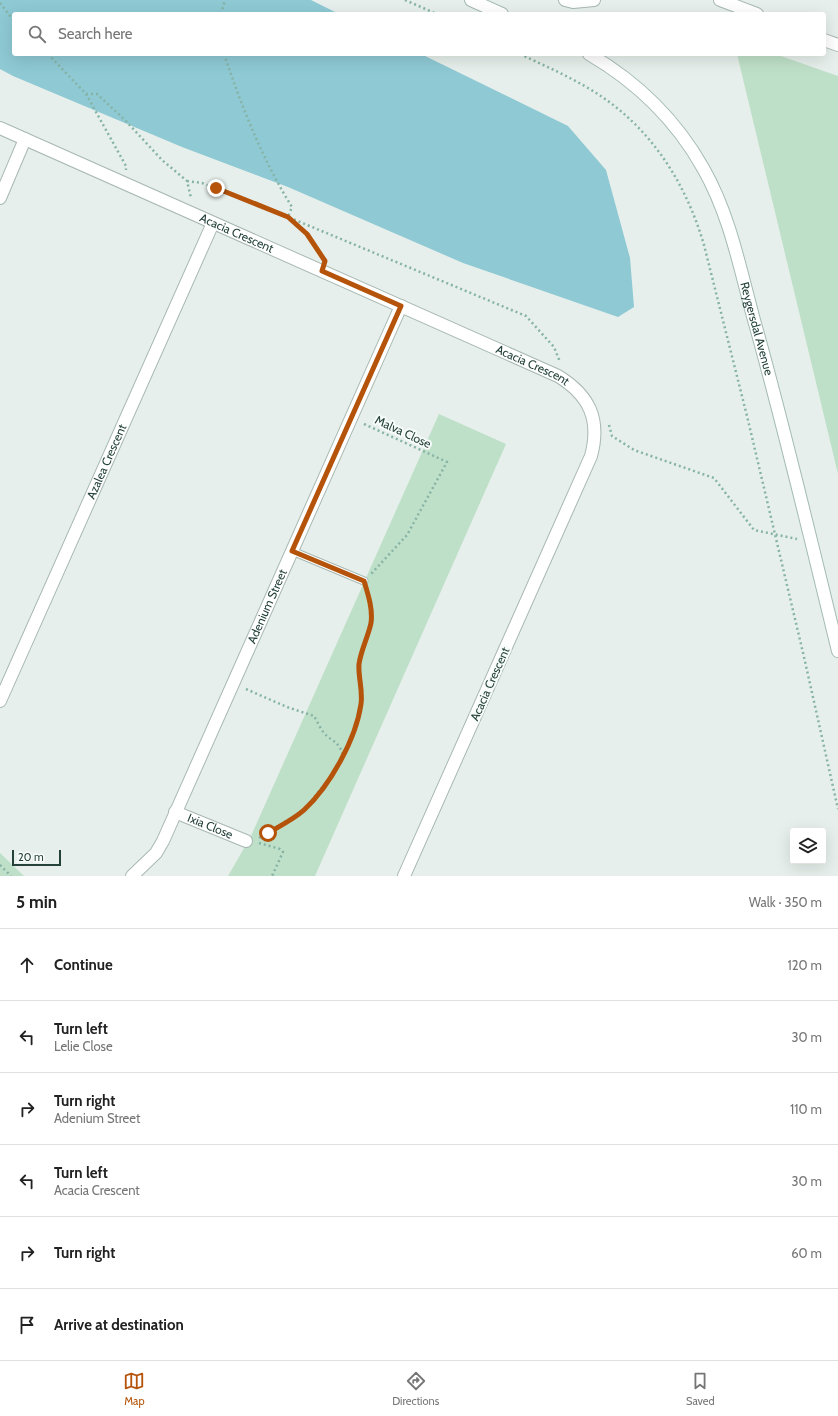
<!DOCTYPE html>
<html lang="en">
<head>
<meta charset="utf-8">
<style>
  :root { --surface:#fff; --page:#f6f6f6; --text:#222; --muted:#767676; --line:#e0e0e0; --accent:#b45309 }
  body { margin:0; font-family:Cabin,sans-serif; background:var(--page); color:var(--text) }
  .controls { position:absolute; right:12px; bottom:12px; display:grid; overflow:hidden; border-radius:4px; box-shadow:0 4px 16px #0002 }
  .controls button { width:36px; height:36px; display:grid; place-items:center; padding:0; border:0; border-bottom:1px solid var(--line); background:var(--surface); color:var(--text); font:20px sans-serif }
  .scale { position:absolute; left:12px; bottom:10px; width:49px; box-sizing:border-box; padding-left:4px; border:2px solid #24423a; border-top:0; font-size:11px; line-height:14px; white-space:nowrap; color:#24423a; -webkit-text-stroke:3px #f7fbf9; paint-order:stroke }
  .stop { position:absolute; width:12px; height:12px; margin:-9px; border:3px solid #b45309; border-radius:50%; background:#fff }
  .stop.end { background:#b45309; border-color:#fff; box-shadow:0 1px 4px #0008 }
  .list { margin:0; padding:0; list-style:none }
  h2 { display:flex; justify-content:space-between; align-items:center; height:52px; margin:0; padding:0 16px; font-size:17px }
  h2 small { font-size:13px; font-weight:400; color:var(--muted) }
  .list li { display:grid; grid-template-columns:26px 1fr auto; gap:12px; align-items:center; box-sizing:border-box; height:72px; padding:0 16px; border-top:1px solid var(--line) }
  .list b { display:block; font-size:15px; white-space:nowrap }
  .list p { margin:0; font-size:13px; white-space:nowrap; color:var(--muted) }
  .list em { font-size:13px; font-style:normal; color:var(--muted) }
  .icon { flex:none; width:22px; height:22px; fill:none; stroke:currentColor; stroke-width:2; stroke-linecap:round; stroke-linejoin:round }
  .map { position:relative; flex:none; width:838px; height:876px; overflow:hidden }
  .search { position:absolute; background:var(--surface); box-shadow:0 4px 16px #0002; left:12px; right:12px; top:12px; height:44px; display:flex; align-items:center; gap:10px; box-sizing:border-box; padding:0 14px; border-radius:4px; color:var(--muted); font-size:15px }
  .sheet { height:484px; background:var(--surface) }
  nav { display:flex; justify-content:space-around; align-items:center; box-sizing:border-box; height:56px; border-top:1px solid var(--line); background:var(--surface); font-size:11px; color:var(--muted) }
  nav a { display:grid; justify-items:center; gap:2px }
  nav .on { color:var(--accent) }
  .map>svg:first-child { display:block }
</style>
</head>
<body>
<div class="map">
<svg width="838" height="876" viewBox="0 0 838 876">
  <rect width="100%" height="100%" fill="#e6efeb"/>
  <path fill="#bfe0c8" d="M737 54H775L838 76V474Z
    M439 414 506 444 315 876H228L251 836Z
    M0 853 24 876H0Z"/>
  <path fill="#8ec9d4" d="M0 0H311L339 14H14V54H421L568 126 606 170 630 258 634 307 618 317 463 263 288 187 182 147 13 76 0 69Z"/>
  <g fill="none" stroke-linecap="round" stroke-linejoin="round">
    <defs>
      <path id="lane" d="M292 551 364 581"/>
      <g id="street">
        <path d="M565 0 573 2 594 0"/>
        <path d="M720 0 757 14"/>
        <path d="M824 40 838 45"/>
        <path id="s1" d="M0 128 558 376C589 395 601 419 591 456L404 876"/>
        <path d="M0 198 25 139"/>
        <path id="s2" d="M0 701 213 223"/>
        <path id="s3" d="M175 812 246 841"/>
        <path id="s4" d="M132 876 156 853 163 841 401 306"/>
      </g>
      <g id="secondary">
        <path d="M471 0 502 14"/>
        <path id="s5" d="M589 54C637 82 676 120 703 168 730 215 740 269 754 320 785 430 811 541 838 651"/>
      </g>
    </defs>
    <use href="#lane" stroke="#a8b8b2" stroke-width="9"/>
    <use href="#street" stroke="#a8b8b2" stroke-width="14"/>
    <use href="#secondary" stroke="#a4bbb3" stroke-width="14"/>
    <path stroke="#86b3a5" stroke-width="2.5" stroke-dasharray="2 3" stroke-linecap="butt" d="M405 0 437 14
      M0 3 14 21
      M221 14 225 0
      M48 54 86 94 126 166V170
      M224 54C242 107 262 159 292 207L288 217 526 316 554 347 560 362
      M520 54C543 65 566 75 588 88 648 123 685 180 704 245L747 416 804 657 838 809
      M86 94H97L124 119 162 160 187 181 191 198
      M187 181 202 183 288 217 307 234 321 254
      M364 424 447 462 407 535 371 574
      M609 425 612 436 634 450 714 478 754 530 797 539
      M246 689 287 707 314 716C317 721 320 728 324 733 333 743 338 740 343 755
      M259 838 304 810 336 770 349 743 357 723 361 703V688L359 665 371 622 370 602 367 592
      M259 843 280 849 283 852 272 876
      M0 865 11 876"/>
    <use href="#lane" stroke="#fff" stroke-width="7"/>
    <use href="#street" stroke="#fff" stroke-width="12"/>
    <use href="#secondary" stroke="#fff" stroke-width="12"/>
  </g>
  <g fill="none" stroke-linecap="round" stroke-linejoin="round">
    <path stroke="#b45309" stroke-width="5" d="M216 188 288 217 307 234 325 261 322 271 401 306 292 551 364 581C368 594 373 609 371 623 368 637 361 650 359 664 358 677 363 690 361 704 356 739 330 786 304 810 294 819 280 826 268 833"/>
  </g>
  <g text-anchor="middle" stroke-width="4" stroke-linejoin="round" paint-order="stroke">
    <g font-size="12" fill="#24423a" stroke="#f7fbf9">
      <text dy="4" stroke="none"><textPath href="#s1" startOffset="259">Acacia Crescent</textPath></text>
      <text dy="4" stroke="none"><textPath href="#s5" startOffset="333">Reygersdal Avenue</textPath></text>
      <text dy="4" stroke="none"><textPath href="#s1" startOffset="583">Acacia Crescent</textPath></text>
      <text transform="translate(403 432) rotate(25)" y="4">Malva Close</text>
      <text dy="4" stroke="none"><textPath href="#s2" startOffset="262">Azalea Crescent</textPath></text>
      <text dy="4" stroke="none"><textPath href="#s4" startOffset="304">Adenium Street</textPath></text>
      <text transform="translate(490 684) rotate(-66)" y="4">Acacia Crescent</text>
      <text dy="4" stroke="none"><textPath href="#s3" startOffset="38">Ixia Close</textPath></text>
    </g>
  </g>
</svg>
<div class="controls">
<button><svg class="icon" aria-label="layers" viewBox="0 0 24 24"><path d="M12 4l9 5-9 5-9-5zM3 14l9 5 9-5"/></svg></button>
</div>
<div class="scale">20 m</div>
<div class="stop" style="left:268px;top:833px"></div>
<div class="stop end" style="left:216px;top:188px"></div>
<div class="search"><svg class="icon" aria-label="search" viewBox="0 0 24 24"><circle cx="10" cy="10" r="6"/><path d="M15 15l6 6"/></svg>Search here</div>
</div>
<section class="sheet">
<h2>5 min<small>Walk · 350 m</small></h2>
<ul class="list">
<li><svg class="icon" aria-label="ahead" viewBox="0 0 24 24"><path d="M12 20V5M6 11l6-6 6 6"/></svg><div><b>Continue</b></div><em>120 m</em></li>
<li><svg class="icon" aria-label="left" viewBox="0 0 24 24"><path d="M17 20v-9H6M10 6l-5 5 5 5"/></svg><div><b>Turn left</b><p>Lelie Close</p></div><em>30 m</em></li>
<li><svg class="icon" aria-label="right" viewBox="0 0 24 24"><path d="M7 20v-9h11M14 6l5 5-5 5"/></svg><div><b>Turn right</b><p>Adenium Street</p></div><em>110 m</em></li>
<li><svg class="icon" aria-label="left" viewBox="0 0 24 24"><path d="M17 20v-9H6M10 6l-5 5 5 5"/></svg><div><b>Turn left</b><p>Acacia Crescent</p></div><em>30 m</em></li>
<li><svg class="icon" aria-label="right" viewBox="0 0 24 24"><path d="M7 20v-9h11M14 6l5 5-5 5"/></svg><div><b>Turn right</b></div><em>60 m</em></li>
<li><svg class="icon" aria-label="arrive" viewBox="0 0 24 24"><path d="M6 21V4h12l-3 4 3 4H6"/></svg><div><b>Arrive at destination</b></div></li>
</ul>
</section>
<nav>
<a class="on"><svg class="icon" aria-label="map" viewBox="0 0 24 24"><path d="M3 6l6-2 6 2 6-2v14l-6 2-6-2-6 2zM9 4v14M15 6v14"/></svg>Map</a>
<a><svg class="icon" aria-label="directions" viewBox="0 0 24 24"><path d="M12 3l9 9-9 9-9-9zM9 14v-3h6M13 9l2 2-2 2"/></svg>Directions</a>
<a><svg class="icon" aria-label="saved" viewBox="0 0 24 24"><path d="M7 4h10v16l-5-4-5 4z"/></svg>Saved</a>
</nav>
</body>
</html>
